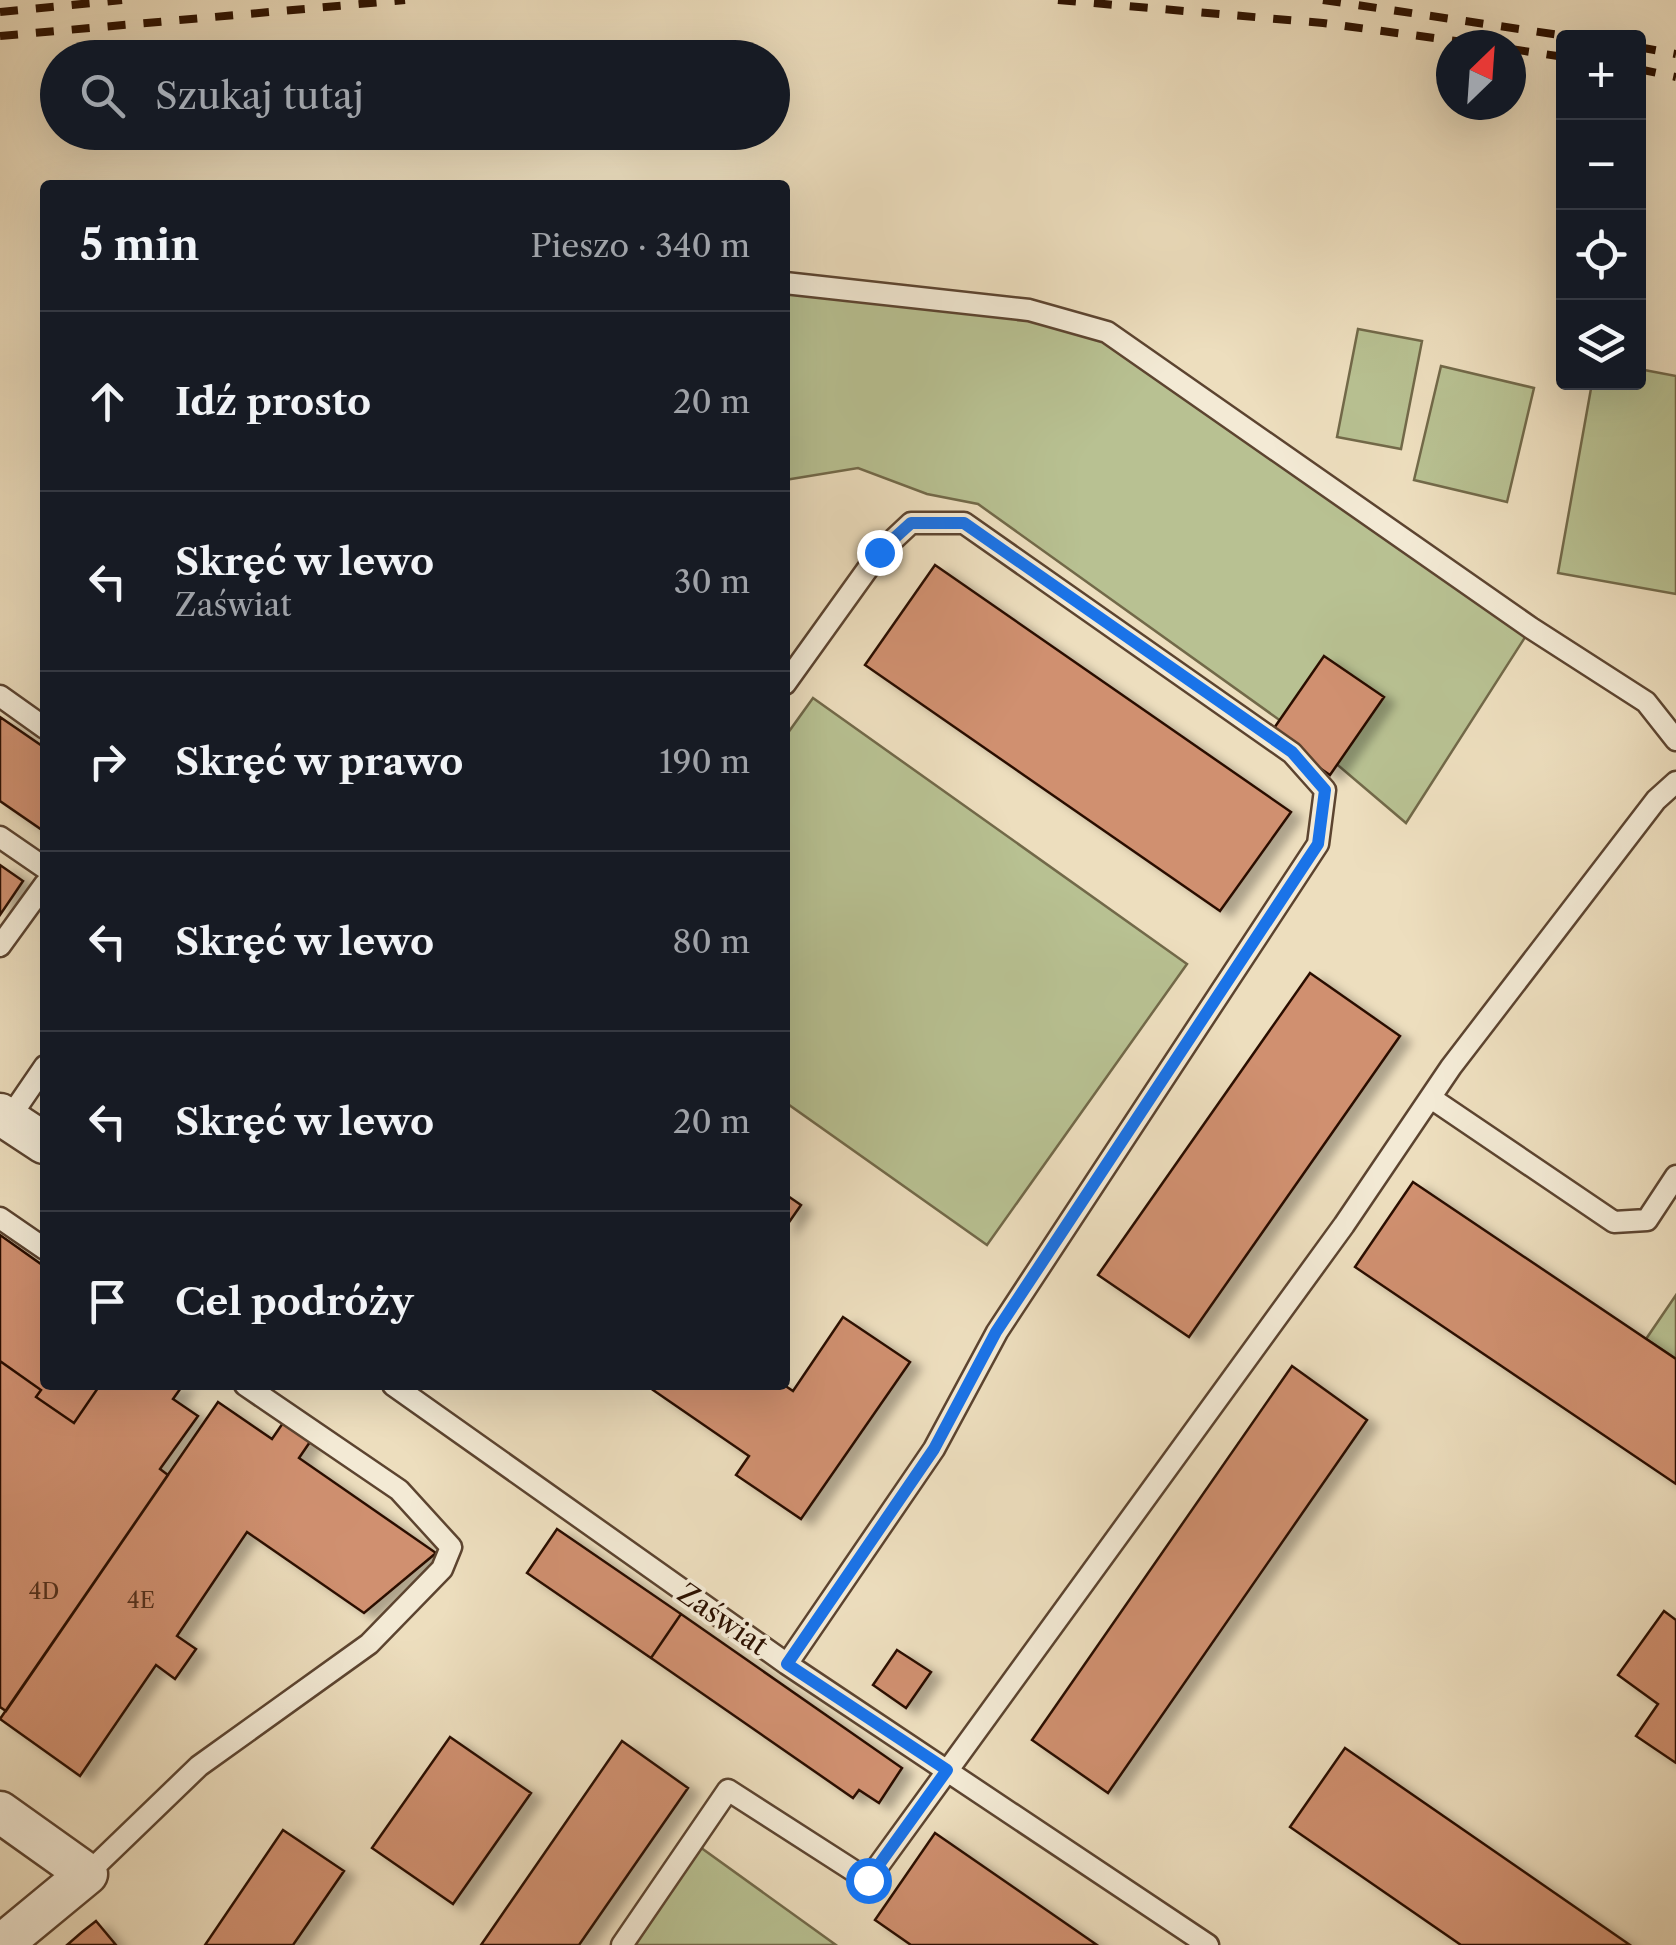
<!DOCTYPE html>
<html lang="pl">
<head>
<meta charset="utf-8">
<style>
  :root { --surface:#171b24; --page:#242831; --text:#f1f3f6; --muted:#9ea1a6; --line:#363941 }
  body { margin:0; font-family:"Libre Caslon Text",serif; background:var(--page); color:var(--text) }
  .controls { position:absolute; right:30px; top:30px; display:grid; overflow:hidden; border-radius:10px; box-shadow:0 10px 40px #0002 }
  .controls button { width:90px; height:90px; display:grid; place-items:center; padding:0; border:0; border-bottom:2px solid var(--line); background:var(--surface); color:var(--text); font:50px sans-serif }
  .compass { position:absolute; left:1436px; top:30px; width:90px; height:90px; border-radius:50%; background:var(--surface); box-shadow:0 10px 40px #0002; rotate:25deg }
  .stop { position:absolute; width:30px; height:30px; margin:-22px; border:8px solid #1a73e8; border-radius:50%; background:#fff }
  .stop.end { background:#1a73e8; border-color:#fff; box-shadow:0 2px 10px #0008 }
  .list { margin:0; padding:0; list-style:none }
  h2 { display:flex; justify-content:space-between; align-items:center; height:130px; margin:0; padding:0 40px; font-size:42px }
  h2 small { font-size:32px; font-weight:400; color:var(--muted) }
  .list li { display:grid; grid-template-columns:65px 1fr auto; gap:30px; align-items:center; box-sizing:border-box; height:180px; padding:0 40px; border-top:2px solid var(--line) }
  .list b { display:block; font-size:38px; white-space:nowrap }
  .list p { margin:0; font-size:32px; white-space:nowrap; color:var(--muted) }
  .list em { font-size:32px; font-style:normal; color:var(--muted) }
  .icon { flex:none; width:55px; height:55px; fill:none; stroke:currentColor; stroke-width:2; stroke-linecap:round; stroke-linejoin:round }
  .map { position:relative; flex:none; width:1676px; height:1945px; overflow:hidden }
  .search { position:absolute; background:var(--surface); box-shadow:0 10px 40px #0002; left:40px; top:40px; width:750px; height:110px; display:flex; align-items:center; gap:25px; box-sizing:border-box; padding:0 35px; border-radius:55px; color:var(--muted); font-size:38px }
  .panel { position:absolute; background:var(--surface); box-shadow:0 10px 40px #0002; left:40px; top:180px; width:750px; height:1210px; border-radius:10px }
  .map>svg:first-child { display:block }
</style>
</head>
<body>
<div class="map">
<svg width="1676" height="1945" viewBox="0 0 1676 1945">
  <defs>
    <filter id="shadow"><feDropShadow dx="11" dy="6" stdDeviation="5" flood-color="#0004"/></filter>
  </defs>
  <rect width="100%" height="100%" fill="#eddebe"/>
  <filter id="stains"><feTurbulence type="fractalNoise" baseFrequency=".002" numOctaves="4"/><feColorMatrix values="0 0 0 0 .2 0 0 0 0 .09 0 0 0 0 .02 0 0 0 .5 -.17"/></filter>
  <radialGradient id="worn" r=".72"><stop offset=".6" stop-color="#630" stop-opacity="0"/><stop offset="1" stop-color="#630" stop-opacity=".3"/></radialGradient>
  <path fill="#b8c192" stroke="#726949" stroke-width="2.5" d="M785 283 1029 310 1107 332 1531 628 1406 823 1313 744 978 504 927 494 858 468 785 480Z
    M1358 329 1422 341 1401 449 1337 437Z
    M1441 366 1534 388 1507 502 1414 480Z
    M1639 369 1676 376V594L1558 573 1592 383 1638 382Z
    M813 698 1187 964 987 1245 785 1102V737Z
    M1676 1295V1359L1646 1339Z
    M693 1842 836 1945H622Z"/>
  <path fill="#d09070" stroke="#2c1100" stroke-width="2.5" filter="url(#shadow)" d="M935 565 1291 812 1220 911 865 665Z
    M1324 656 1384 697 1330 775 1270 734Z
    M0 717 45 748V832L0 801Z
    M0 865 23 881 0 915Z
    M1310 973 1400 1036 1189 1337 1098 1275Z
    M1413 1182 1676 1359V1484L1355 1267Z
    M785 1194 801 1205 785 1228Z
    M0 1235 45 1267V1385H100L74 1423 36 1397 41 1390 0 1361Z
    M843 1317 910 1362 801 1519 736 1475 749 1456 653 1390 657 1385H784L793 1391Z
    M0 1361 41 1390 36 1397 74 1423 100 1385H183L173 1399 198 1416 160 1469 168 1475 6 1711 0 1707Z
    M1292 1366 1367 1420 1108 1793 1032 1740Z
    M218 1402 272 1439 285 1420 312 1439 299 1458 436 1553 364 1613 247 1532 177 1636 196 1649 175 1679 156 1665 80 1776 0 1719Z
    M557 1529 681 1614 651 1658 527 1573Z
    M1664 1611 1676 1620V1763L1636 1736 1658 1704 1618 1675Z
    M681 1614 902 1768 879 1803 859 1790 853 1798 651 1658Z
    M897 1650 931 1672 906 1708 873 1685Z
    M450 1737 531 1793 453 1904 372 1848Z
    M622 1741 688 1788 579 1945H481Z
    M1345 1748 1630 1945H1461L1290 1827Z
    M283 1830 344 1871 293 1945H205Z
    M935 1833 1097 1945H911L875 1920Z
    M96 1921 116 1945H67L82 1932Z"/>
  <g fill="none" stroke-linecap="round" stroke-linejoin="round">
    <defs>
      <path id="lane" d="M785 283 1029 310 1107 332 1531 628 1646 702 1676 740
        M785 684 879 553 911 523H964L1292 753 1325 790 1318 844 997 1332 934 1449 787 1664
        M0 696 45 728
        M0 837 45 868
        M0 946 45 884
        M1431 1098 1614 1222 1647 1220 1676 1176
        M8 1120 45 1066
        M0 1218 45 1249
        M393 1385 787 1664 1208 1945
        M87 1874 199 1766 369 1644 442 1569 451 1547 399 1490 245 1385
        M622 1945 728 1790 868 1880 1344 1225 1451 1067 1656 800 1676 782"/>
      <path id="street" d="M0 1114 44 1143
        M0 1812 87 1874 1 1945"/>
    </defs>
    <use href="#lane" stroke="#5c4430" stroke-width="25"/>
    <use href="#street" stroke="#5c4430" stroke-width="45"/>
    <use href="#lane" stroke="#f3ead5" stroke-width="20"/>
    <use href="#street" stroke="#f3ead5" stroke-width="40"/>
    <path stroke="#2c1100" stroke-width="8" stroke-dasharray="18 18" stroke-linecap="butt" d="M1058 0 1323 23 1486 45
      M1323 0 1580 38
      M0 12 122 0
      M0 36 405 0
      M1638 47 1676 54
      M1511 49 1564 57
      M1638 69 1676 77"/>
  </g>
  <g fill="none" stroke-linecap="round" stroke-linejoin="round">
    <path stroke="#1a73e8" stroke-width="12" d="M868 1880 947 1770 787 1664 934 1449 996 1332 1318 844 1325 790 1292 752 964 523H911L879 552"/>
  </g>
  <g text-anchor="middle" stroke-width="8" stroke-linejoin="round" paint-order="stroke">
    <g font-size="22" fill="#55311c">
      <text x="44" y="1599">4D</text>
      <text x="141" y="1608">4E</text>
    </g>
    <g font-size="28" fill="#2c1100" stroke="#f3ead5">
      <text transform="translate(723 1619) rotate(35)" y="10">Zaświat</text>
    </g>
  </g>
  <rect width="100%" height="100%" filter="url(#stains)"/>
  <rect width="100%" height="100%" fill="url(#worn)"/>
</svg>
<div class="controls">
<button>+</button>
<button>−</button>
<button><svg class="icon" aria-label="locate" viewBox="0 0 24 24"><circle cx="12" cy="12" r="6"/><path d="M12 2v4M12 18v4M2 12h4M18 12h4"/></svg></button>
<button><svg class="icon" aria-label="layers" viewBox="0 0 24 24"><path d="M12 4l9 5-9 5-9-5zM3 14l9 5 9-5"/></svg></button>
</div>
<svg class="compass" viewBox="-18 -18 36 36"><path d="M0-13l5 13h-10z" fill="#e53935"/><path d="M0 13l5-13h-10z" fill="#9ea1a6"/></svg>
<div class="stop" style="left:868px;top:1880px"></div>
<div class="stop end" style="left:879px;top:552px"></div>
<div class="search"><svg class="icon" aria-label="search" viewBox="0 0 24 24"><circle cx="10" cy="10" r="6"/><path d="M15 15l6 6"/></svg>Szukaj tutaj</div>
<section class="panel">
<h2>5 min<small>Pieszo · 340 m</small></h2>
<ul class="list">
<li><svg class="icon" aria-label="ahead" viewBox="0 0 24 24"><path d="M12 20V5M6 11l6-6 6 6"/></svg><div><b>Idź prosto</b></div><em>20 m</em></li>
<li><svg class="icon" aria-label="left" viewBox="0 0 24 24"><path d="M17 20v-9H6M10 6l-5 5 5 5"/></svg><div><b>Skręć w lewo</b><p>Zaświat</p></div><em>30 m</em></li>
<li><svg class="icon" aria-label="right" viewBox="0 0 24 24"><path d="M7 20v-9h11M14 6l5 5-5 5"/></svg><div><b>Skręć w prawo</b></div><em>190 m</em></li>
<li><svg class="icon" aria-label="left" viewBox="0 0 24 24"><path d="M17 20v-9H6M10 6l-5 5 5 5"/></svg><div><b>Skręć w lewo</b></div><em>80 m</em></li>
<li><svg class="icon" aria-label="left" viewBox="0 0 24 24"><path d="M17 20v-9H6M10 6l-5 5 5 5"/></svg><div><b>Skręć w lewo</b></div><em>20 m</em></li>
<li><svg class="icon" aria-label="arrive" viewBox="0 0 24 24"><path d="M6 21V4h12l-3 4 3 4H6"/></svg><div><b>Cel podróży</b></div></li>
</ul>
</section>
</div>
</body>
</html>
